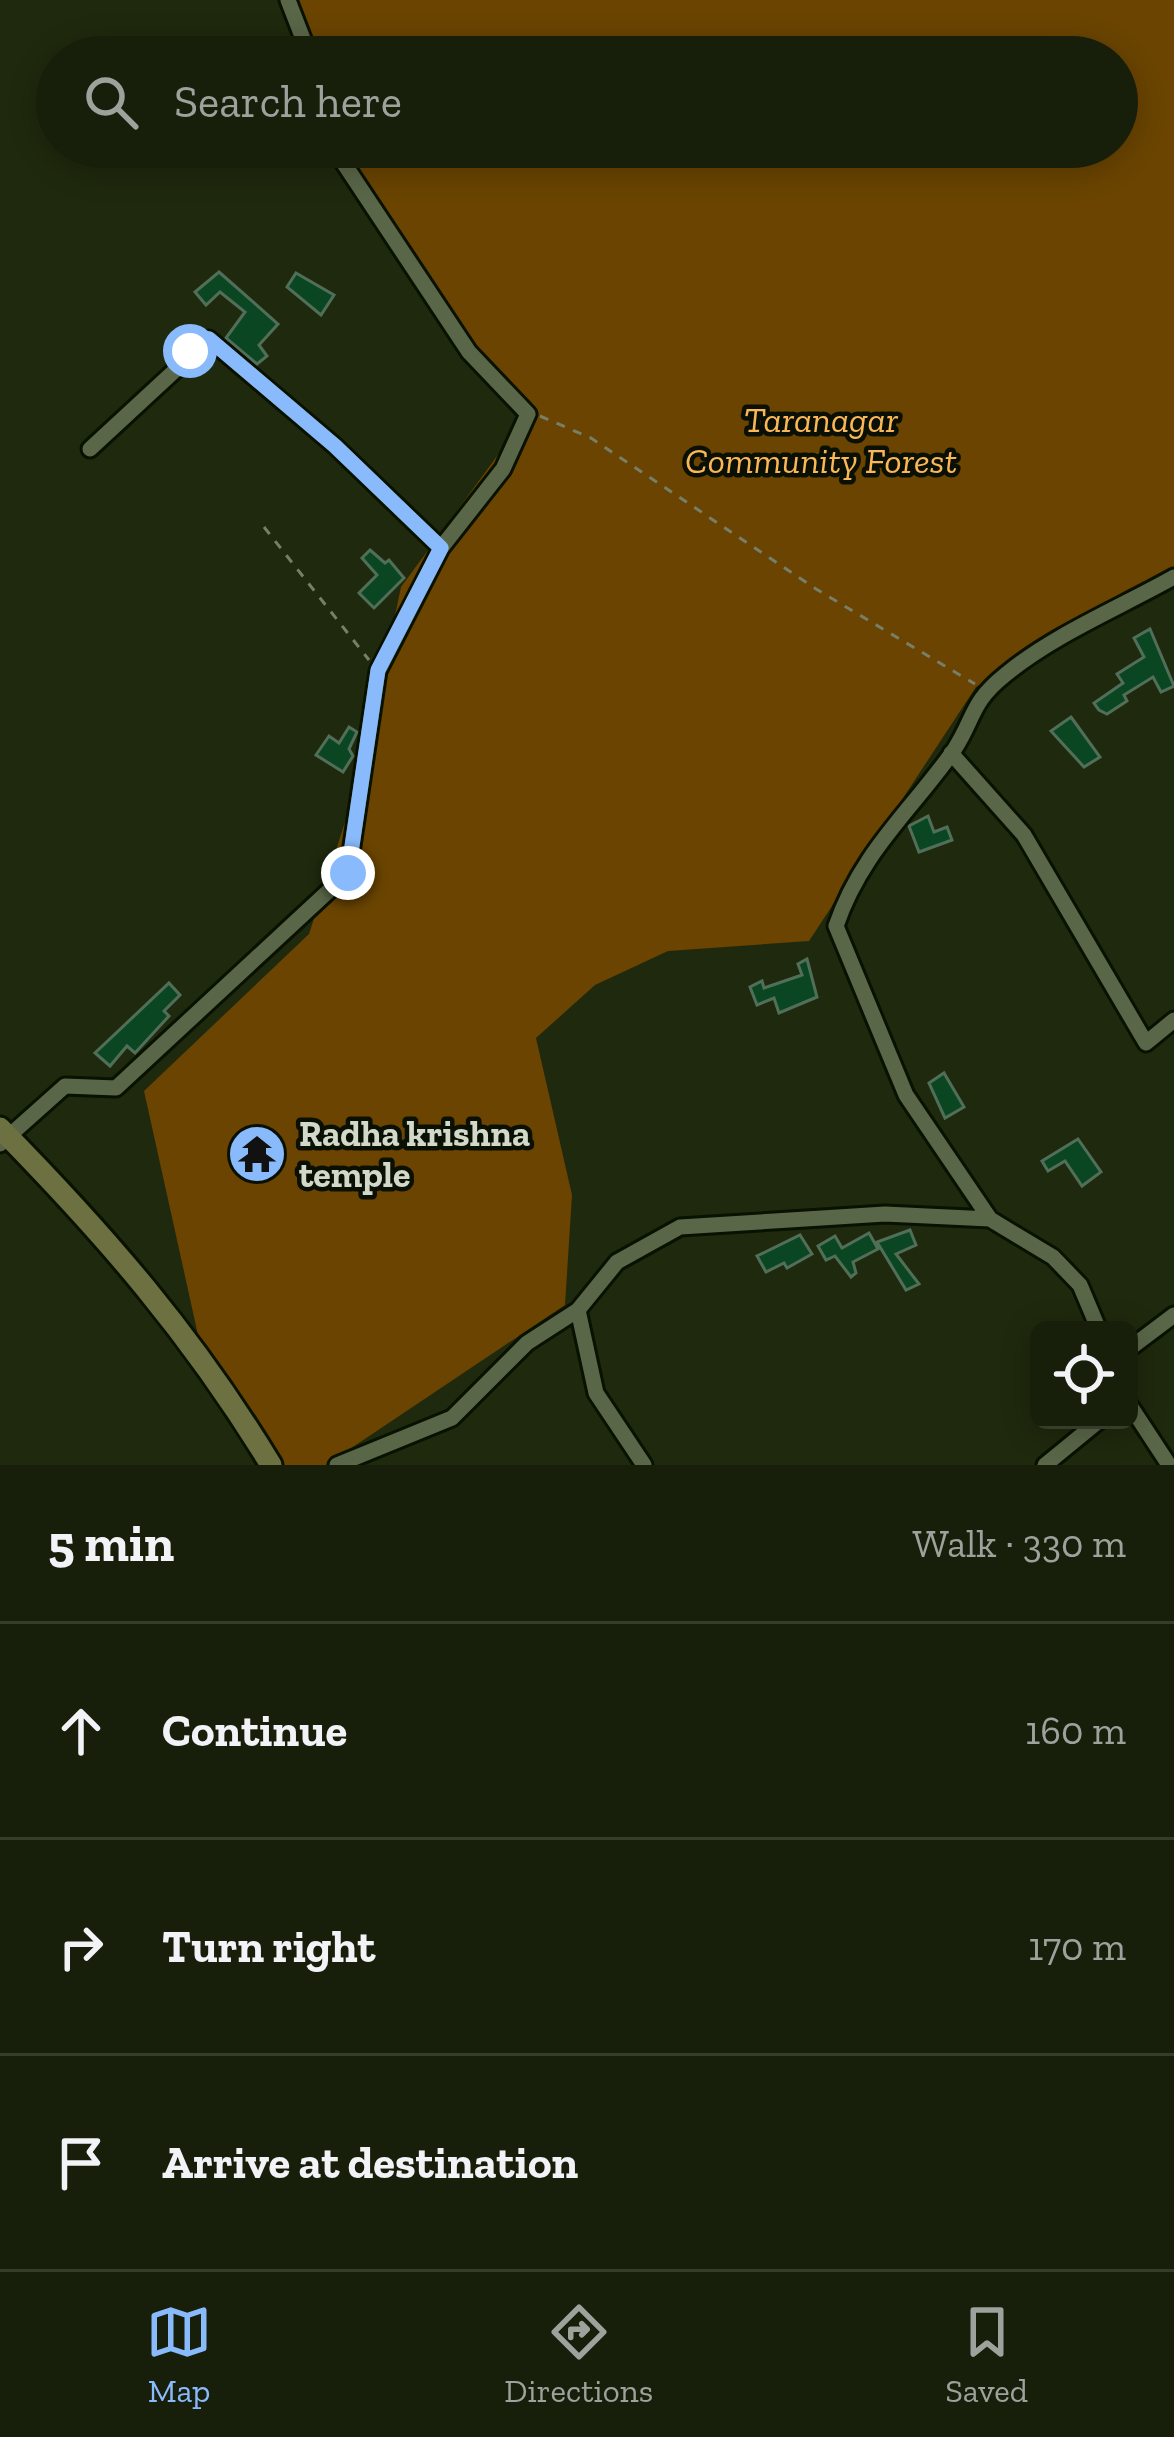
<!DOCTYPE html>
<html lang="en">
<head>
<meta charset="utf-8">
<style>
  :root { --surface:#171f0a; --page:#242c18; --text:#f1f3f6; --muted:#9ea29c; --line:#363d2b; --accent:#89bafc }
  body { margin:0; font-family:"Zilla Slab",serif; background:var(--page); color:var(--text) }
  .controls { position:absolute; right:36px; bottom:36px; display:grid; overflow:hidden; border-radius:18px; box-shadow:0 6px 30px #0003 }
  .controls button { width:108px; height:108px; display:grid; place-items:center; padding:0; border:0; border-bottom:3px solid var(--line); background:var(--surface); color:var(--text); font:60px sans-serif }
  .stop { position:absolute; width:36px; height:36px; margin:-27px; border:9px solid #89bafc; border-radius:50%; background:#fff }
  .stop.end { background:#89bafc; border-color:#fff; box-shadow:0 3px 12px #0008 }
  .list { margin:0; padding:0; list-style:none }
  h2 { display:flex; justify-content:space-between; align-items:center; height:156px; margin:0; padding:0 48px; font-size:51px }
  h2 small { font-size:39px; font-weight:400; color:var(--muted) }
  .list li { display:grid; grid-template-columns:78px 1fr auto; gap:36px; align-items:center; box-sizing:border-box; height:216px; padding:0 48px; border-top:3px solid var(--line) }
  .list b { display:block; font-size:45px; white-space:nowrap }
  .list em { font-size:39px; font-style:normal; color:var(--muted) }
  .icon { flex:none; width:66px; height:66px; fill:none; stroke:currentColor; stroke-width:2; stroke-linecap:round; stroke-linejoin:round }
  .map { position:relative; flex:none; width:1174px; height:1465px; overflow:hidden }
  .search { position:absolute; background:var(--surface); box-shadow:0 6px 30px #0003; left:36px; right:36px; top:36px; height:132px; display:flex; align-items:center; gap:30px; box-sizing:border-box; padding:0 42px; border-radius:66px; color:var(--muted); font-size:45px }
  .sheet { height:804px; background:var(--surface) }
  nav { display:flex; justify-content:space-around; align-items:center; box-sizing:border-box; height:168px; border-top:3px solid var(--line); background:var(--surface); font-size:33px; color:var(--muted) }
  nav a { display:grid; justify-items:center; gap:6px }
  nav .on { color:var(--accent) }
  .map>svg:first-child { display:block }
</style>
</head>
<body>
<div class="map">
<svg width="1174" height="1465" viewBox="0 0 1174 1465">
  <rect width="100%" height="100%" fill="#1f290d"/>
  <path fill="#6a4400" d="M296 0H1174V573L976 687 809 941 668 951 595 985 536 1038 572 1195 565 1305 326 1465H268L206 1371 144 1091 309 934 364 763 401 587 528 414 356 183 345 147H1117V57H315Z"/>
  <path fill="#0b4622" stroke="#516e58" stroke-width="3" d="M219 272 278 324 259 345 267 356 257 364 226 338 245 312 220 292 206 305 195 292Z
    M296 273 334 295 321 315 287 287Z
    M370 550 385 563 389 560 404 578 374 608 359 593 377 575 362 558Z
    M1150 629 1174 686 1161 692 1153 677 1124 695 1127 701 1107 714 1099 710 1094 703 1123 683 1117 674 1144 657 1134 638Z
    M1071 717 1100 757 1084 767 1051 731Z
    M349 727 357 732 349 749 353 756 343 772 316 755 329 736 339 743Z
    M928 816 934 832 947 827 952 840 919 852 909 826Z
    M807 959 817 997 779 1013 774 998 757 1005 750 987 762 981 764 988 802 975 798 964Z
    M169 983 180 995 164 1011 169 1016 135 1053 127 1046 110 1066 95 1053Z
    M944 1073 964 1107 945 1118 929 1083Z
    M1078 1139 1101 1172 1082 1186 1065 1161 1048 1171 1042 1161Z
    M910 1230 916 1245 896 1254 919 1284 906 1290 877 1242Z
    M869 1233 878 1249 853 1262 856 1273 851 1277 835 1256 826 1260 818 1246 835 1236 842 1248Z
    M800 1235 812 1254 787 1268 784 1263 766 1272 757 1256Z"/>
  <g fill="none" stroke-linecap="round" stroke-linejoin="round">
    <defs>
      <path id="street" d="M288 0 310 57
        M90 449 209 339 335 446 441 548
        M951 753 1024 835 1146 1043 1174 1020
        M0 1144 65 1086 116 1088 348 873 378 671 441 548 503 469 528 414 469 352 333 147
        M990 1219 906 1095 836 926C861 852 911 811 954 750 975 718 970 703 1005 675 1053 635 1119 608 1174 577
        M578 1310 596 1393 644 1465
        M1129 1349 1174 1315
        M1129 1404 1169 1465
        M337 1465 452 1418 527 1343 578 1310 617 1262 680 1227 885 1214 990 1219 1053 1257 1080 1285 1099 1330
        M1045 1465 1100 1420"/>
      <path id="secondary" d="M0 1128C106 1236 192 1335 271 1465"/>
    </defs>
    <use href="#street" stroke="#091100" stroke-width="21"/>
    <use href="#secondary" stroke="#091100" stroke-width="27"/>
    <path stroke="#777f69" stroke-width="3" stroke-dasharray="9 9" stroke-linecap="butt" d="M540 416 591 438 816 589 975 684
      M264 527 369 660"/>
    <use href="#street" stroke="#5a6648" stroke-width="15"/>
    <use href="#secondary" stroke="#6d7041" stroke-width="21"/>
  </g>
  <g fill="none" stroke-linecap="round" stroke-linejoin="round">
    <path stroke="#89bafc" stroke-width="15" d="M190 351 209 339 335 446 441 548 378 670 348 873"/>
  </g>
  <defs>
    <symbol id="temple-disc" viewBox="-11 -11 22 22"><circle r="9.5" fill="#89bafc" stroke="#0b1005"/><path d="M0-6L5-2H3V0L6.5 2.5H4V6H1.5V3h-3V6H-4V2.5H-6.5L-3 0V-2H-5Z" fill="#111"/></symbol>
  </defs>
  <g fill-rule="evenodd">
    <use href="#temple-disc" x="224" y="1121" width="66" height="66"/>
  </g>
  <g text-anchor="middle" stroke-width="9" stroke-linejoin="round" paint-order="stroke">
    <g font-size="36" font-style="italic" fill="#fbb757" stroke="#0b1005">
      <text x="821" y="432">Taranagar<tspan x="821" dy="41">Community Forest</tspan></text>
    </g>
    <g font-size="36" font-weight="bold" fill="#d2d9c8" stroke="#0b1005" text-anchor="start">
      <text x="299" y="1146">Radha krishna<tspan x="299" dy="41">temple</tspan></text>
    </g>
  </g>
</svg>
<div class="controls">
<button><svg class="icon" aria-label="locate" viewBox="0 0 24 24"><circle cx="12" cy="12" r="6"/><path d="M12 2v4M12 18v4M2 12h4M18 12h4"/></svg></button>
</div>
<div class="stop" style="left:190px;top:351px"></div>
<div class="stop end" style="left:348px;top:873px"></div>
<div class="search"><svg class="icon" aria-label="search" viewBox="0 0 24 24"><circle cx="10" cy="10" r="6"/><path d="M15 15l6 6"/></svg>Search here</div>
</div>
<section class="sheet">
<h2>5 min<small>Walk · 330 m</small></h2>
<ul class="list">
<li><svg class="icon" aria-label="ahead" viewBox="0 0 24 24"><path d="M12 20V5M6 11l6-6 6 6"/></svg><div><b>Continue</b></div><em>160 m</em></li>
<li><svg class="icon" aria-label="right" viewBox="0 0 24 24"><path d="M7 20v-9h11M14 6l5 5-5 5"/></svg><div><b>Turn right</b></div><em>170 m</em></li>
<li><svg class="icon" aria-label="arrive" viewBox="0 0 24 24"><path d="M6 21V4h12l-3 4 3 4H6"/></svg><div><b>Arrive at destination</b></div></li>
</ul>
</section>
<nav>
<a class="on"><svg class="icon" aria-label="map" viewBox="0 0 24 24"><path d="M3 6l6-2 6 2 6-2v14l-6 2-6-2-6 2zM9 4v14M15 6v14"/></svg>Map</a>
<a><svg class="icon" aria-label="directions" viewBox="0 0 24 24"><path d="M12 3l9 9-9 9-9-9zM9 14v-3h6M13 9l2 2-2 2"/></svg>Directions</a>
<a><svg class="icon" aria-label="saved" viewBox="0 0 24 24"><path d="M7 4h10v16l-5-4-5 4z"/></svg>Saved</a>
</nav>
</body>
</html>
